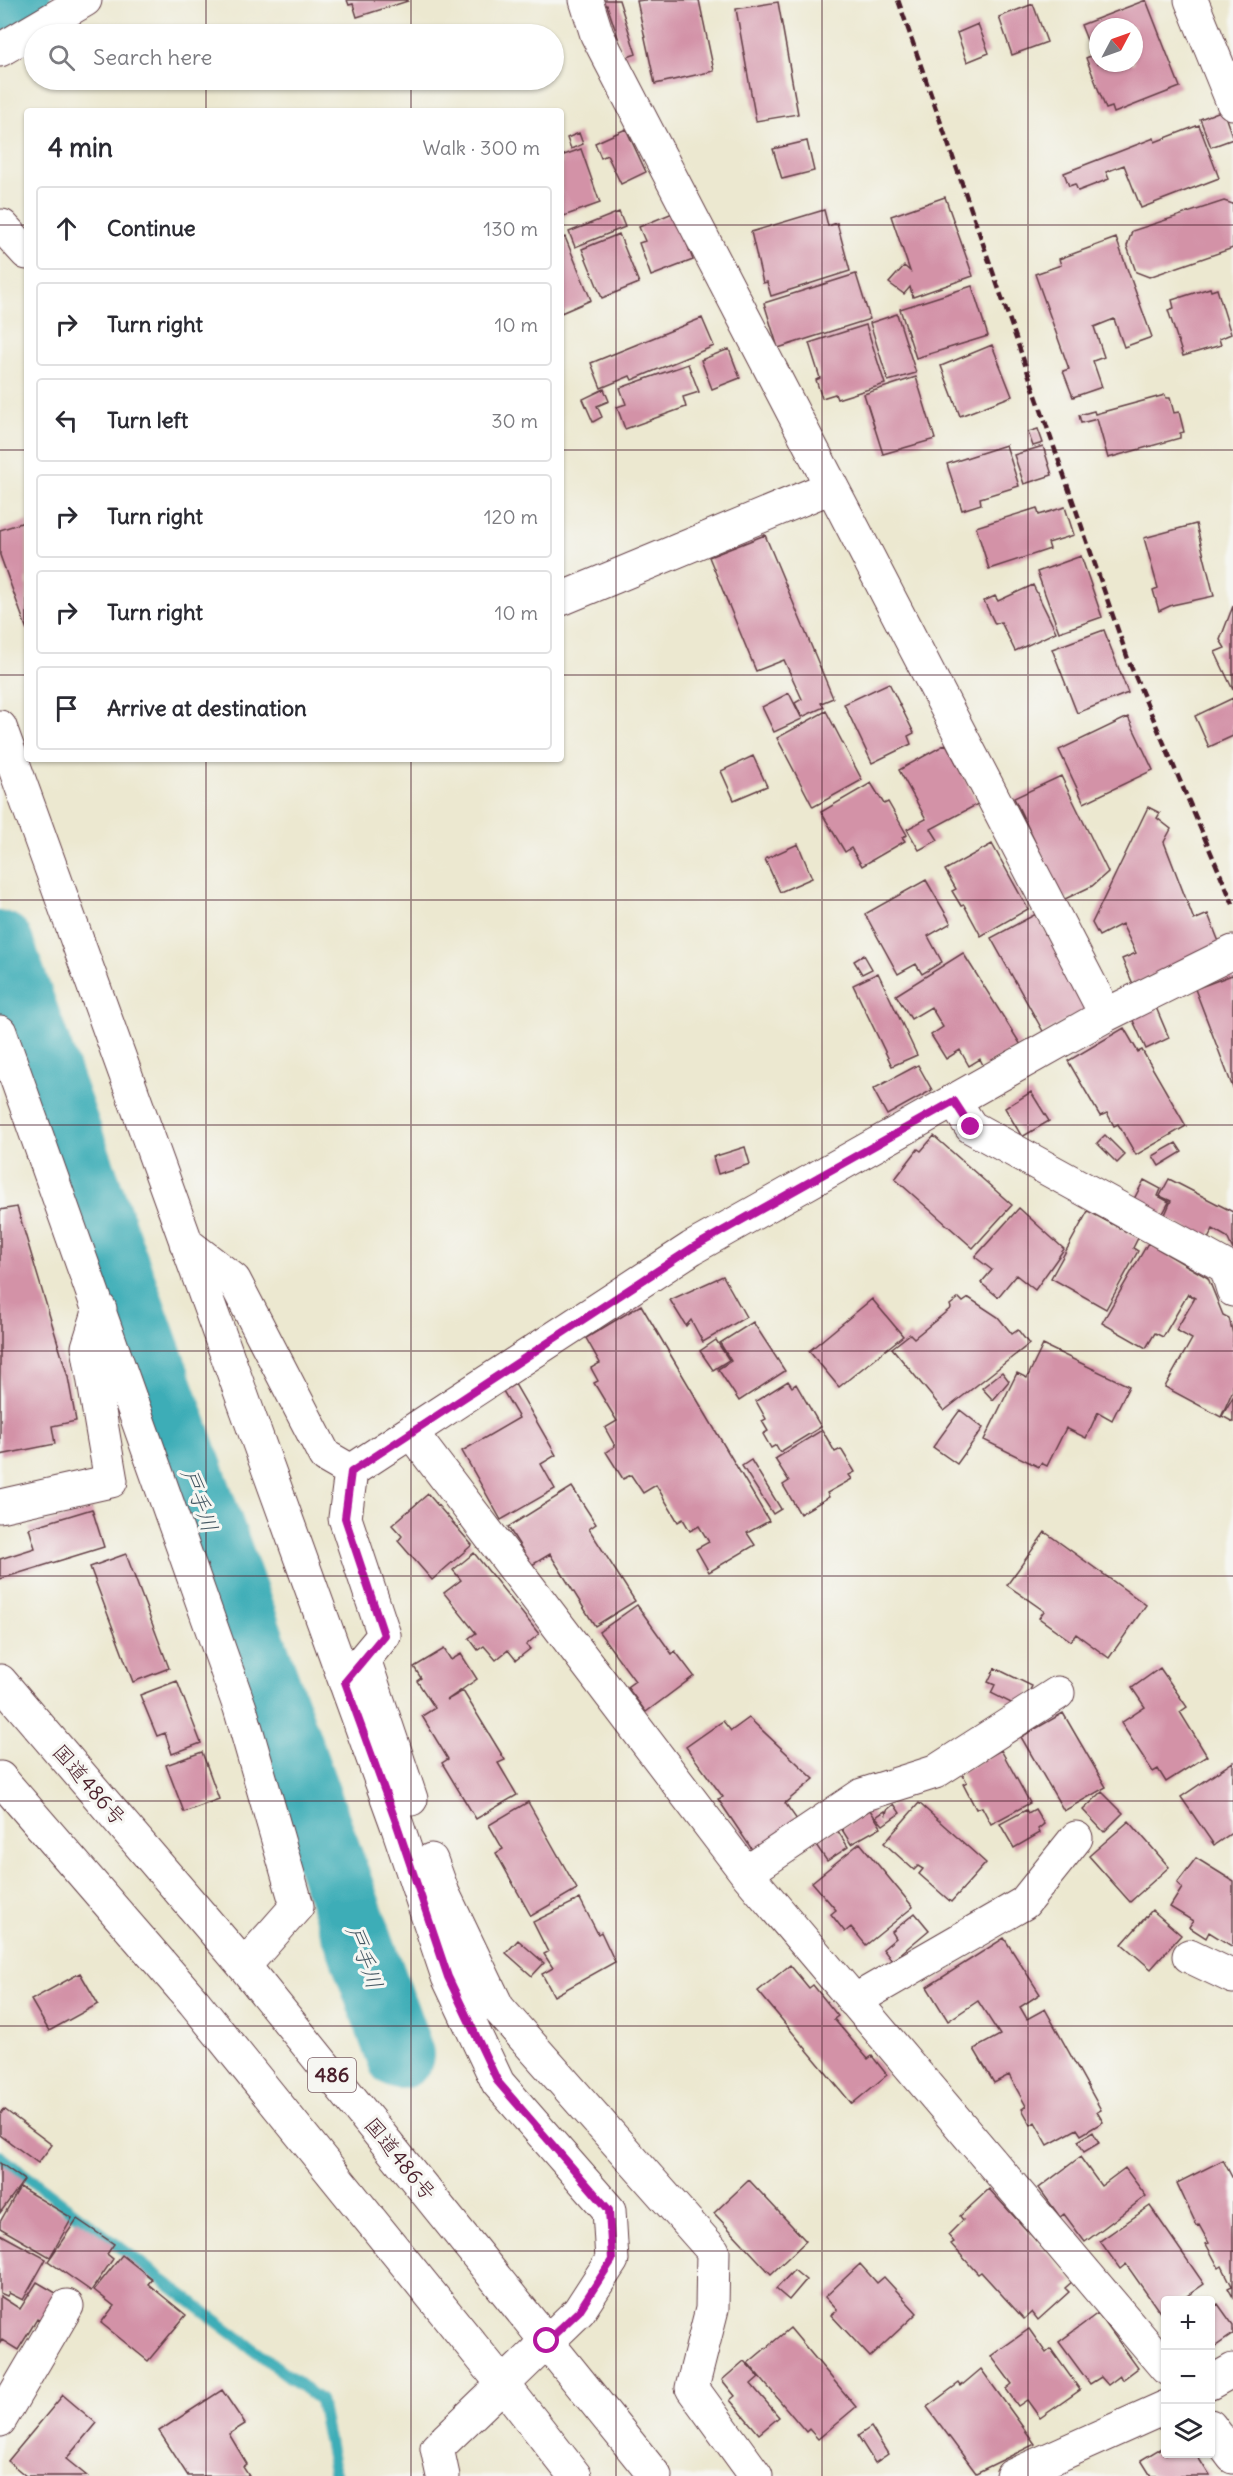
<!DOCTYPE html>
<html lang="en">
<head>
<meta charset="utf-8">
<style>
  :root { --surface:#fff; --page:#f7f7f7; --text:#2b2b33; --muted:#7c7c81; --line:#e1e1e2 }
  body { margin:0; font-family:Delius,"Klee One",sans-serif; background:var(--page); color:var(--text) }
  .controls { position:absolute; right:18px; bottom:18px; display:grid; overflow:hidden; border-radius:6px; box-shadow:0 2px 4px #0004 }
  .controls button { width:54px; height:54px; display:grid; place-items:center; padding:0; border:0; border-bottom:2px solid var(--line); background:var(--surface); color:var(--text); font:30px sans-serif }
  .compass { position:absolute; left:1089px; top:18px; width:54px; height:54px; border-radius:50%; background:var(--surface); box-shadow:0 2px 4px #0004; rotate:49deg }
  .stop { position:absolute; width:18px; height:18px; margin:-14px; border:4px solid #b5179e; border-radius:50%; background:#fff }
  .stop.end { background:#b5179e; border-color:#fff; box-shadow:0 2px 6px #0008 }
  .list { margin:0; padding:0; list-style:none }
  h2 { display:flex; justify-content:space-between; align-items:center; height:78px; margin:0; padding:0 24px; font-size:26px }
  h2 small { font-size:20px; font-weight:400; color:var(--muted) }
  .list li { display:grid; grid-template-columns:39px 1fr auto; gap:18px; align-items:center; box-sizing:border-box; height:84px; margin:0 12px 12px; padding:0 12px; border:2px solid var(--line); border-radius:6px }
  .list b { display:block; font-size:22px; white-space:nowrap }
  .list em { font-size:20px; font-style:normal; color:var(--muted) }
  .icon { flex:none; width:33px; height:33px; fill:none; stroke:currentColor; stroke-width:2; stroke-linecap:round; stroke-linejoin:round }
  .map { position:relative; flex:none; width:1233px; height:2476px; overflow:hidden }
  .search { position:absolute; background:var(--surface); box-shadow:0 2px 4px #0004; left:24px; top:24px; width:540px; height:66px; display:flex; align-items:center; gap:15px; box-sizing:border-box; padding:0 21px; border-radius:33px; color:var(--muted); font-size:22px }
  .panel { position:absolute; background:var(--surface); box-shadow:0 2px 4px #0004; left:24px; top:108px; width:540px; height:654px; border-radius:6px }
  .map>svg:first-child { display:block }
</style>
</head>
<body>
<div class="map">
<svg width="1233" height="2476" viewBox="0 0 1233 2476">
  <rect width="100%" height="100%" fill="#f6f6f2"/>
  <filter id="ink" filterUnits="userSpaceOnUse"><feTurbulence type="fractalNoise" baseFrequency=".0167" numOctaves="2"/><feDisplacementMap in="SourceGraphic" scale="12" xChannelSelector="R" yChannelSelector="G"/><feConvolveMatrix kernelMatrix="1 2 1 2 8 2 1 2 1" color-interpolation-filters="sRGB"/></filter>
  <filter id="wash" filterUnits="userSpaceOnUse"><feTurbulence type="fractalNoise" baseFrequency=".008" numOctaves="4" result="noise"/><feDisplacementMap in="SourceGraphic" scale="24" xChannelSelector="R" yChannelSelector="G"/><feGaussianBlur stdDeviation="1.35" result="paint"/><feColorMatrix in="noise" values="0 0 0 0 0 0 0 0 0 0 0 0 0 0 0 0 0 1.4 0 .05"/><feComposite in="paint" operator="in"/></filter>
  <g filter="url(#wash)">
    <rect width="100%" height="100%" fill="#ece8d0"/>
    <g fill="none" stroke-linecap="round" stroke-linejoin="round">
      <path stroke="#3dadb7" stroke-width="12" d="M0 2156 320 2400 335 2476"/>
      <path stroke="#3dadb7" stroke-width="68" d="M0 10 16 0
        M0 945 400 2055"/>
    </g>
    <g id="blocks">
      <path fill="#d392a7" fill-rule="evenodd" d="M347 0H408V1L357 17 353 4 349 5Z
        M598 0H619L636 54 625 58 607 5 600 6Z
        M644 0H699L714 71 655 84 637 1Z
        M1146 0 1180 87 1114 113 1112 107 1106 109 1086 58 1093 55 1081 25ZM1098 27H1134V63H1098Z
        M778 2 798 114 756 121 736 9Z
        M1033 4 1047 42 1012 55 999 17Z
        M978 24 989 53 967 62 957 33Z
        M1223 110 1233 139 1211 147 1200 119Z
        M1199 125 1219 178 1141 208 1124 165 1106 172 1109 179 1078 191 1075 184 1069 186 1064 173 1154 138 1155 142Z
        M626 129 646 172 621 184 607 155 601 158 595 143Z
        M579 133 583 144 571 149 567 138Z
        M807 141 814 171 782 179 773 149Z
        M581 149 600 203 561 217V156Z
        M945 197 973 276 913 297 910 287 904 294 889 283 904 266 910 271 891 216Z
        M1224 201 1233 204V248L1149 277 1136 272 1127 246 1132 231Z
        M824 210 828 226 837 223 850 271 771 296 767 282 763 283 751 232Z
        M619 212 625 227 575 247 569 232Z
        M675 212 693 260 651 276 639 243 645 241 639 227Z
        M619 234 639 283 602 298 582 249Z
        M565 237 591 300 561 313V239Z
        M1116 238 1152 337 1124 347 1114 319 1094 327 1104 357 1093 361 1102 387 1073 397 1063 371 1069 369 1035 274 1061 265 1059 259Z
        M856 274 870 319 778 348 764 303Z
        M972 286 988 336 916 358 900 309Z
        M1210 288 1211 291 1217 289 1231 334 1219 339 1221 345 1183 356 1168 310 1174 308 1172 300Z
        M897 314 916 373 888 381 870 323Z
        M702 318 714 346 632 380 630 376 601 388 591 363Z
        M866 325 885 384 837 399 835 394 822 398 816 380 820 378 809 343Z
        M992 345 1012 396 960 416 941 366Z
        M729 349 740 378 712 389 701 360Z
        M688 364 699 392 683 397 686 407 625 429 617 407 626 404 620 388Z
        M916 377 935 439 883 454 864 394Z
        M604 389 609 401 597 406 602 417 593 422 583 399Z
        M1165 395 1166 398H1170L1174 413 1179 412 1184 432 1180 433V438L1108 458 1097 419 1081 423 1079 415 1094 411 1095 414Z
        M1038 429 1043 443 1033 446 1028 432Z
        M1006 445 1019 486 980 498 981 504 962 510 947 464Z
        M1043 446 1052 475 1024 484 1014 455Z
        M1065 507 1074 535 1048 543 1050 549 989 569 976 527 1037 508 1039 515Z
        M27 521V630L0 555V530Z
        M1196 524 1214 596 1172 605 1159 611 1153 590 1158 588 1144 538Z
        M765 535 833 698 821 703 824 707 802 717 795 703 802 699 784 660 756 671 709 557Z
        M1081 556 1102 617 1059 632 1037 572Z
        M1033 585 1056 632 1015 651 1001 622 995 624 984 601 995 596 998 601Z
        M1233 606V690L1215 652 1225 648 1220 640Z
        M1104 630 1128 693 1077 713 1052 649Z
        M889 683 914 733 908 736 911 744 872 763 844 704Z
        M789 693 802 719 774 732 762 707Z
        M1233 698V736L1209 747 1195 716Z
        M826 711 862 780 813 807 777 738Z
        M1128 717 1153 770 1084 803 1059 750Z
        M946 744 978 804 931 829 938 840 919 850 907 829 926 819 899 770Z
        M753 756 767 786 734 800 721 771Z
        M1061 776 1108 872 1092 886 1063 900 1014 798Z
        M871 783 884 804 888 802 907 835 902 837 905 841 862 866 851 848 845 852 821 812Z
        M1148 807 1160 813 1157 818 1171 829 1164 842 1194 920 1208 914 1221 947 1133 984 1122 959 1136 953 1122 924 1099 936 1092 923Z
        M798 844 812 878 780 892 765 859Z
        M992 844 1028 909 981 936 964 905 961 906 952 891 956 889 945 870Z
        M926 880 951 923 928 936 942 962 922 974 916 964 898 974 865 914Z
        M1036 914 1088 1008 1044 1033 991 938Z
        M963 953 1021 1045 984 1067 980 1059 969 1066 960 1050 946 1059 931 1035 943 1027 931 1007 911 1019 896 995Z
        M864 955 872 969 862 974 854 961Z
        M878 973 917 1055 892 1066 853 985Z
        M1232 975 1233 977V1088L1195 989Z
        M1155 1005 1169 1038 1146 1049 1131 1016Z
        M1124 1028 1138 1052 1142 1050 1186 1126 1136 1155 1118 1124 1114 1126 1107 1113 1100 1116 1068 1061Z
        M918 1065 932 1090 887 1115 873 1089Z
        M1031 1092 1049 1121 1022 1137 1005 1108Z
        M1105 1135 1125 1155 1117 1163 1097 1143Z
        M934 1136 1012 1205 973 1248 895 1179 918 1149 921 1151Z
        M1176 1143 1182 1152 1159 1166 1153 1156Z
        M745 1147 750 1164 718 1174 713 1157Z
        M1169 1179 1233 1212V1250L1227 1237 1213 1229 1208 1239 1164 1217 1171 1201 1160 1196Z
        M1144 1180 1161 1189 1158 1196 1169 1202 1162 1215 1133 1201Z
        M17 1207 68 1377 76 1421 52 1426 55 1444 0 1455V1210Z
        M1019 1208 1064 1249 1035 1290 1016 1275 998 1297 981 1283 992 1270 975 1257Z
        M1088 1211 1138 1238 1133 1248 1138 1251 1106 1309 1051 1278Z
        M1148 1243 1208 1278 1223 1315 1229 1318 1233 1334V1390L1221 1417 1165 1387 1192 1339 1176 1330 1195 1298 1188 1294 1163 1337 1155 1333 1146 1348 1102 1323Z
        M723 1276 746 1317 703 1342 691 1320 686 1326 670 1300Z
        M959 1298 963 1302 969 1298 998 1317 1012 1334 1018 1330 1029 1344 944 1411 892 1348 910 1334 914 1338 951 1308 950 1305Z
        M872 1299 903 1336 839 1387 809 1351Z
        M641 1305 769 1521 747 1533 755 1545 709 1572 696 1549 709 1542 699 1526 690 1531 683 1519 678 1522 656 1485 643 1493 631 1475 623 1479 606 1452 615 1446 605 1428 617 1421 594 1383 598 1381 591 1368 600 1363 586 1338Z
        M753 1322 785 1371 739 1401 718 1369 731 1361 720 1343Z
        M716 1340 729 1360 713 1370 700 1351Z
        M1043 1345 1129 1386 1112 1420 1098 1412 1086 1438 1066 1428 1047 1466 1041 1463 1039 1467 984 1440 1017 1373 1027 1378Z
        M1002 1372 1009 1381 993 1400 982 1388Z
        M788 1381 792 1387 796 1384 821 1427 780 1452 776 1445 771 1448 763 1434 768 1431 762 1421 766 1419 756 1401Z
        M515 1384 556 1455 541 1464 555 1489 501 1520 462 1451 519 1418 503 1391Z
        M1233 1397V1422L1222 1416Z
        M960 1410 983 1428 957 1464 933 1447Z
        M822 1430 835 1452 841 1449 855 1472 849 1475 852 1479 827 1493 829 1497 800 1514 783 1485 789 1481 775 1459Z
        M751 1460 781 1509 773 1514 742 1466Z
        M572 1487 596 1524 589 1529 635 1601 595 1626 550 1554 532 1565 508 1527Z
        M428 1494 472 1545 432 1580 398 1541 402 1536 392 1525Z
        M92 1509 104 1547 0 1579V1559L35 1548 29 1528Z
        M1045 1532 1146 1605 1109 1658 1076 1634 1071 1641 1039 1618 1044 1611 1007 1585Z
        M474 1553 539 1634 526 1645 530 1649 516 1660 508 1650 496 1660 484 1646 478 1650 469 1638 476 1633 444 1593 461 1580 453 1570Z
        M126 1554 169 1668 133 1682 90 1567Z
        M637 1605 672 1654 675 1651 694 1676 646 1712 627 1687 635 1681 599 1632Z
        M444 1649 451 1660 461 1654 477 1679 447 1700 463 1691 505 1760 498 1763 517 1795 476 1819 442 1763 448 1759 422 1716 435 1708 417 1681 421 1678 414 1667Z
        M995 1668 1032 1686 1021 1708 991 1693 995 1685 988 1682Z
        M1160 1668 1187 1707 1180 1712 1207 1756 1166 1782 1158 1769 1153 1772 1121 1723 1145 1707 1132 1688Z
        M177 1681 201 1743 172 1754 165 1733 157 1736 140 1695Z
        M1063 1713 1106 1787 1064 1811 1021 1737Z
        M749 1718 814 1779 785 1803 800 1824 753 1851 718 1799 723 1797 686 1747 723 1721 731 1731Z
        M1001 1750 1030 1803 991 1824 982 1807 976 1809 963 1784 967 1782 961 1772Z
        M202 1752 219 1799 184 1812 166 1765Z
        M1233 1762V1832L1214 1845 1181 1797Z
        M1102 1792 1123 1813 1104 1832 1083 1810Z
        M528 1802 577 1889 531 1916 496 1853 503 1849 489 1825Z
        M919 1803 986 1863 951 1902 919 1874 923 1869 918 1866 914 1870 884 1843Z
        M894 1804 900 1813 883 1825 876 1817 885 1811 886 1814 887 1810Z
        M1035 1809 1044 1824 1038 1829 1040 1833 1014 1848 1000 1824 1026 1810 1028 1813Z
        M870 1810 881 1827 851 1844 841 1828Z
        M1129 1821 1169 1867 1130 1902 1089 1856Z
        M836 1828 848 1847 827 1861 814 1842Z
        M860 1843 913 1907 866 1945 851 1927 845 1932 831 1914 836 1910 812 1882Z
        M1196 1858 1233 1881V1947L1209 1932 1206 1938 1189 1927 1193 1921 1170 1907 1182 1888 1177 1883Z
        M580 1899 598 1934 601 1932 615 1962 554 1996 542 1974 553 1968 544 1954 548 1952 533 1922Z
        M1152 1910 1181 1935 1151 1969 1122 1944Z
        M915 1913 929 1930 892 1961 883 1949 896 1938 892 1932Z
        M1004 1938 1040 1994 1020 2007 1027 2019 1045 2009 1101 2110 1097 2112 1103 2122 1081 2135 1077 2129 1048 2145 1035 2122 1031 2125 1022 2109 1026 2106 1009 2075 994 2083 974 2049 1000 2035 978 2001 948 2021 927 1987Z
        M518 1940 544 1963 532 1976 506 1953Z
        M790 1965 809 1988 813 1985 838 2016 834 2019 868 2059 872 2056 887 2075 852 2104 758 1991Z
        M80 1973 98 2004 49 2031 31 2000Z
        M4 2109 52 2145 38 2163 0 2135V2115Z
        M1093 2132 1099 2143 1084 2152 1078 2141Z
        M1080 2157 1101 2186 1125 2168 1146 2196 1085 2242 1064 2214 1060 2217 1039 2188Z
        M1223 2160 1233 2179V2297L1228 2288 1232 2286 1222 2266 1219 2268 1206 2244 1209 2243 1199 2225 1197 2226 1177 2183Z
        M0 2163 24 2180 0 2213Z
        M749 2180 806 2241 771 2274 714 2213Z
        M20 2187 72 2218 50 2257 0 2228V2222Z
        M989 2189 1073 2281 1065 2288 1069 2292 1038 2320 1032 2312 1024 2319 981 2272 978 2274 951 2244 954 2242 948 2235 963 2220 960 2216Z
        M1150 2206 1204 2284 1181 2300H1166V2311L1161 2314 1126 2264 1120 2269 1100 2241Z
        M77 2219 114 2244 107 2254 113 2259 91 2291 48 2261Z
        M0 2234 46 2259 23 2300 9 2293 7 2296 0 2293Z
        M122 2255 152 2279 148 2284 186 2315 148 2361 101 2323 114 2306 94 2290Z
        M860 2264 877 2283 884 2277 917 2313 870 2357 831 2315 837 2310 825 2297Z
        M794 2270 806 2280 789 2300 776 2289Z
        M37 2282 61 2296 44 2323 37 2319 18 2350 2 2340 0 2343V2296L20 2309Z
        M1218 2304 1233 2325V2334L1210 2350V2309Z
        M1098 2313 1138 2368 1122 2380 1120 2376 1108 2385 1101 2377 1090 2384 1059 2342Z
        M790 2328 856 2407 818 2439 809 2429 806 2432 748 2363Z
        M1029 2329 1046 2353 1051 2349 1080 2390 1040 2418 1027 2400 1018 2406 1006 2389 1012 2384 991 2356Z
        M744 2361 759 2377 751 2384 779 2417 759 2434 730 2400 735 2396 722 2380Z
        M981 2369 1035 2444 976 2473 927 2407 959 2383 961 2386Z
        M222 2390 245 2424 229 2434 247 2464 243 2467 249 2476H188L159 2431Z
        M63 2395 96 2423 66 2459 87 2476H26L8 2461Z
        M871 2427 888 2454 875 2463 858 2436Z
        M1166 2445V2454H1196L1210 2476H1151L1141 2460Z"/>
    </g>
  </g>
  <g filter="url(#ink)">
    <use href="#blocks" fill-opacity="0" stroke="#623d44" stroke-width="1.5"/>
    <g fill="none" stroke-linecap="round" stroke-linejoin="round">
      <defs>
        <path id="minor" d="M586 0 597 35 1106 1015
          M0 50 85 0
          M2 226 27 253
          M561 599 831 487
          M0 727 397 1825 448 1977 498 2083 609 2210 612 2260 579 2311 437 2448 443 2476
          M0 1032 240 1708 297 1906 244 1966
          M954 1101 971 1127 1226 1267 1233 1290
          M186 1243 234 1280 325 1456 351 1471
          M411 1432 746 1873 1166 2368
          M0 1506 111 1481 88 1347 100 1309
          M364 1659 411 1799
          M345 1682 384 1635 345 1518 351 1471 692 1248 1106 1015 1233 952
          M431 1860 443 1893 498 2008 713 2251 712 2309 692 2388 756 2476
          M746 1873 862 1795 935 1772 1058 1693
          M1189 1956 1233 1977
          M854 2001 1024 1903 1076 1838
          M1210 2383 1233 2370
          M0 2420 67 2306
          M1210 2426 1233 2457
          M1012 2476 1166 2407"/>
        <path id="major" d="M1191 0 1233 103"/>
        <path id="highway" d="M0 1681 244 1966 655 2476
          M0 1778 194 2002 503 2384 575 2476"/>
      </defs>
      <use href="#minor" stroke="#623d44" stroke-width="35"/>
      <use href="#major" stroke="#623d44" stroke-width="35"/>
      <use href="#highway" stroke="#623d44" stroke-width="35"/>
      <use href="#minor" stroke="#fff" stroke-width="33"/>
      <use href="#major" stroke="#fff" stroke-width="33"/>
      <use href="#highway" stroke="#fff" stroke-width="33"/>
      <path stroke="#4a1f2b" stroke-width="4.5" stroke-dasharray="9 4.5" stroke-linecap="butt" d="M898 0 1129 662 1233 904"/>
    </g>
  </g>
  <g fill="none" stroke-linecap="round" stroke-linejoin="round" filter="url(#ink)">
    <path stroke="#b5179e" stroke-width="8" d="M547 2341 579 2311 612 2260 609 2210 498 2082 448 1977 397 1825 345 1682 384 1635 345 1518 351 1472 692 1248 954 1101 971 1127"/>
  </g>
  <path fill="none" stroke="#4a1f2b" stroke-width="1.5" stroke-opacity="0.55" d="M206 0V34M411 0V34M616 0V2476M822 0V2476M1028 0V2476M206 80V111M411 80V111M0 225H27M561 225H1233M0 450H27M561 450H1233M0 675H27M561 675H1233M206 759V2476M411 759V2476M0 900H1233M0 1125H1233M0 1351H1233M0 1576H1233M0 1801H1233M0 2026H1233M0 2251H1233"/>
  <g text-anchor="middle" stroke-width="6" stroke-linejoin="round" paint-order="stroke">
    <rect fill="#f6f6f2" stroke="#7e6067" stroke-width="1.5" x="308" y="2058" width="48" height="34" rx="4.5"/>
    <g font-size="20" font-weight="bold" fill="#4a1f2b">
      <text x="332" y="2082">486</text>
    </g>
    <g font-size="21" fill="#4a1f2b" stroke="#f6f6f2">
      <text transform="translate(89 1785) rotate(49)" y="7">国道486号</text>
      <text transform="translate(400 2159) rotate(51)" y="7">国道486号</text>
    </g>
    <g font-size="22" font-style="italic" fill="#455863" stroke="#f6f6f2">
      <text transform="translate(200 1500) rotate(70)" y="8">戸手川</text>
      <text transform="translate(365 1957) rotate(70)" y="8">戸手川</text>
    </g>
  </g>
</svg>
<div class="controls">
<button>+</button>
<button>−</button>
<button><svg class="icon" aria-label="layers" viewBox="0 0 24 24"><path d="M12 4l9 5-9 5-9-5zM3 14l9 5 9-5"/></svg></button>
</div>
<svg class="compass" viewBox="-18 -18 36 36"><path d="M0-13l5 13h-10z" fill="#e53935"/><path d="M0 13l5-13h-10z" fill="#7c7c81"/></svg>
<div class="stop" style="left:547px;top:2341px"></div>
<div class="stop end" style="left:971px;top:1127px"></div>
<div class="search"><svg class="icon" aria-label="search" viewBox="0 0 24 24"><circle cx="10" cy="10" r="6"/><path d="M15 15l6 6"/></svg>Search here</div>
<section class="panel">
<h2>4 min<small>Walk · 300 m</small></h2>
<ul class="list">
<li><svg class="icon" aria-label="ahead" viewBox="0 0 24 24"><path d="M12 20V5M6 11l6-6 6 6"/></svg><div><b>Continue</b></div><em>130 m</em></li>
<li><svg class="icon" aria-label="right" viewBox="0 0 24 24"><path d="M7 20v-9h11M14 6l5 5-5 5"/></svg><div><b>Turn right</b></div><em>10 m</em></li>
<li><svg class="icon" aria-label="left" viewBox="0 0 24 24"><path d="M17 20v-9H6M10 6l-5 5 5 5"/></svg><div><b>Turn left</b></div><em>30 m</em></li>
<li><svg class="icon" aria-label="right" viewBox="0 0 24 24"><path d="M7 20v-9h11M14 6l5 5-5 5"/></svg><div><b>Turn right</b></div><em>120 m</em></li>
<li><svg class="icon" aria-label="right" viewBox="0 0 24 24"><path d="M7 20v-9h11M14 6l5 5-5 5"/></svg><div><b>Turn right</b></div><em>10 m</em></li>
<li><svg class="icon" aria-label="arrive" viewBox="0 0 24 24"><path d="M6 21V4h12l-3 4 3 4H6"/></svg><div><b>Arrive at destination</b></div></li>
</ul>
</section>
</div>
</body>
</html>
